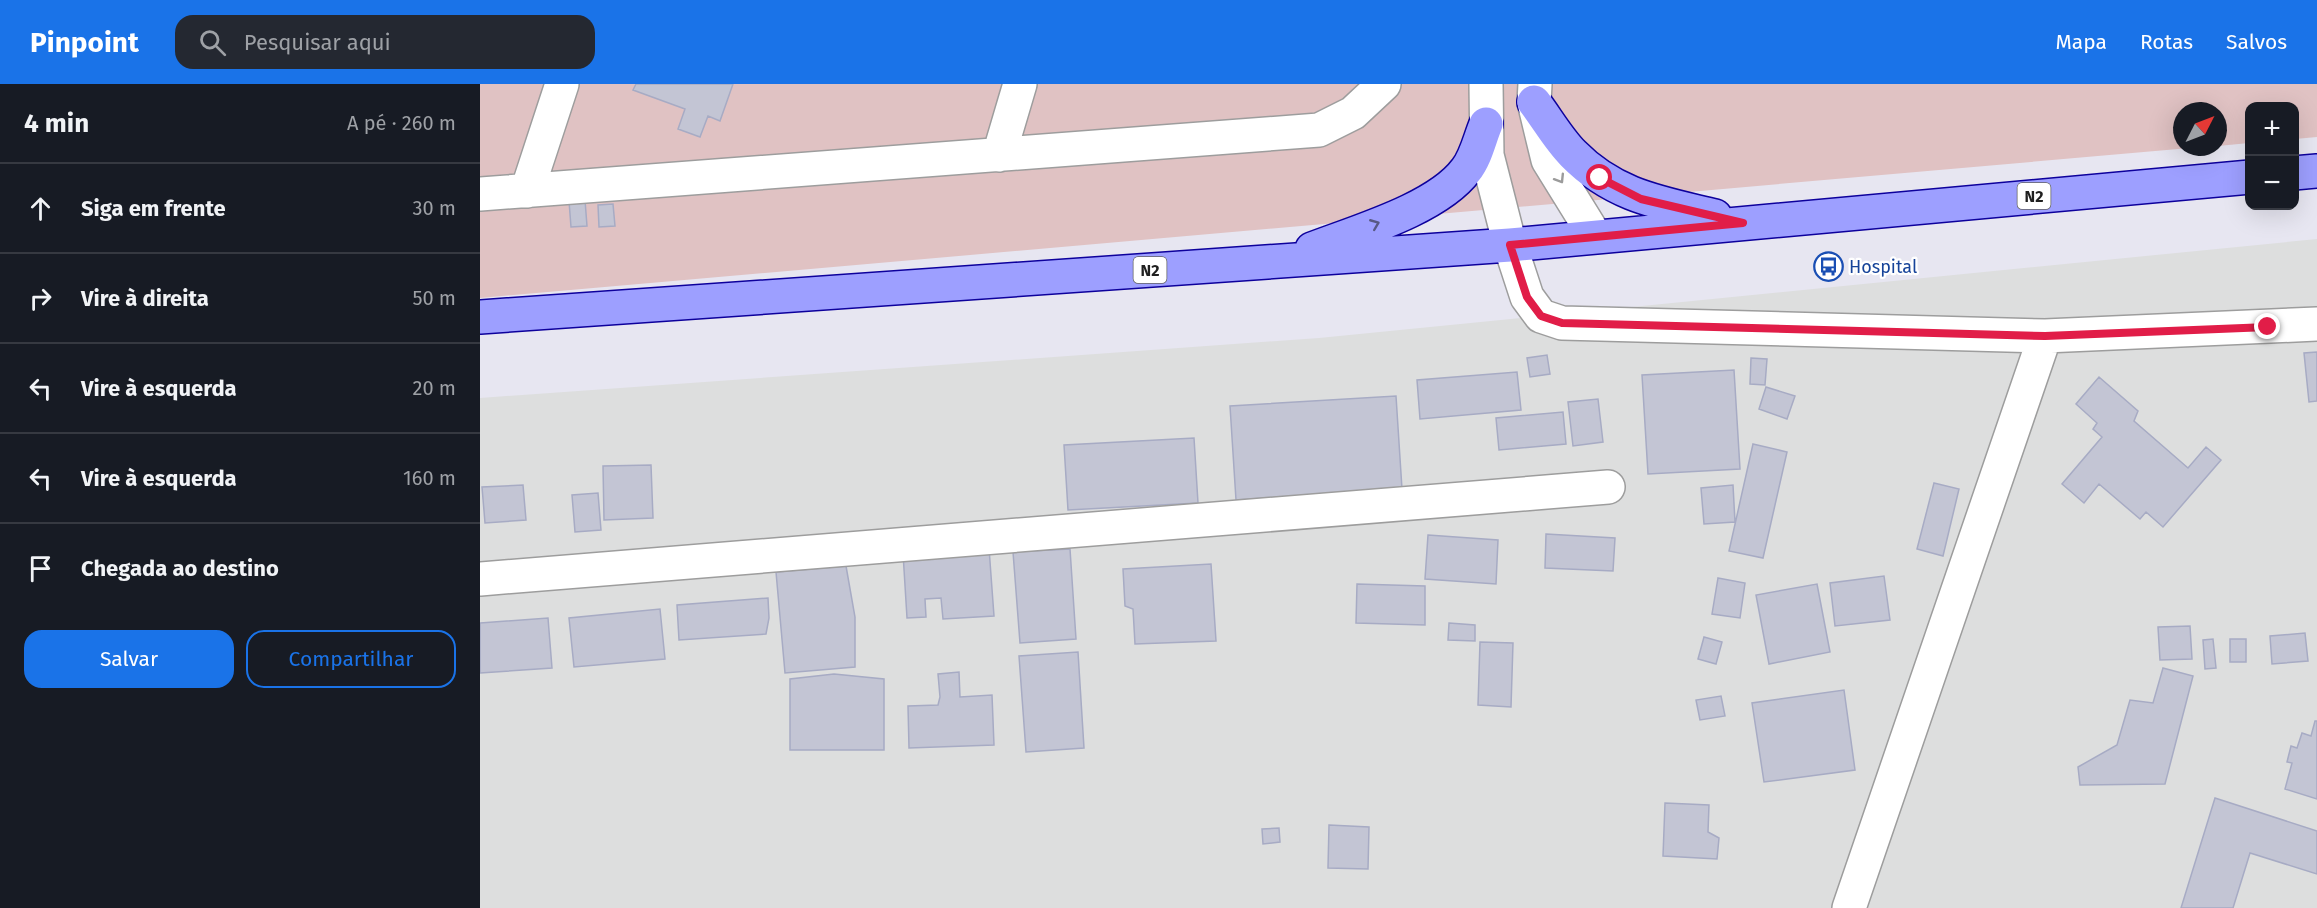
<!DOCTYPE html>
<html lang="pt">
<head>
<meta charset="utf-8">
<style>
  :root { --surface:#171b24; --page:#242831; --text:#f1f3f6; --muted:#9ea1a6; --line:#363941; --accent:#1a73e8 }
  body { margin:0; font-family:"Fira Sans",sans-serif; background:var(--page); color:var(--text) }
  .controls { position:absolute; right:18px; top:18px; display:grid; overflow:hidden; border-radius:12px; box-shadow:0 6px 24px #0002 }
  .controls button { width:54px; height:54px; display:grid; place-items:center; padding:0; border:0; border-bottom:2px solid var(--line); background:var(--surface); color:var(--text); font:30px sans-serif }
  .compass { position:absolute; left:1693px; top:18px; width:54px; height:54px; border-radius:50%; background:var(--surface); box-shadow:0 6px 24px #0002; rotate:48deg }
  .stop { position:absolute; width:18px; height:18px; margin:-14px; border:4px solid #e11d48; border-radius:50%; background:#fff }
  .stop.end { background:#e11d48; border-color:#fff; box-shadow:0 2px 6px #0008 }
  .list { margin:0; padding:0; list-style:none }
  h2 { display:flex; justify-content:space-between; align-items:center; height:78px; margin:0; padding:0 24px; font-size:26px }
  h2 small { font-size:20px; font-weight:400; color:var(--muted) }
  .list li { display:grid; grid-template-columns:39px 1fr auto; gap:18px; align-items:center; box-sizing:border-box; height:90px; padding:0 24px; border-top:2px solid var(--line) }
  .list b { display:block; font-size:22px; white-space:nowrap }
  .list em { font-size:20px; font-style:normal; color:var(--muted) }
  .actions { display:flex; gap:12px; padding:18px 24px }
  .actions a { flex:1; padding:14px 0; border:2px solid var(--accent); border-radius:18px; text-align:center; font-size:21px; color:var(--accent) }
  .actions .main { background:var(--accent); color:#fff }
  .icon { flex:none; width:33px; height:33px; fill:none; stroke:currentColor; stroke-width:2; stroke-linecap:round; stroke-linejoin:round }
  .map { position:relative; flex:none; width:1837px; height:824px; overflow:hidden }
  header { display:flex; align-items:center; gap:36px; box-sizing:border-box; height:84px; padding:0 30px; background:var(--accent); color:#fff }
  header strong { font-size:28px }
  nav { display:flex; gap:33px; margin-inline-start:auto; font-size:21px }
  .search { width:420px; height:54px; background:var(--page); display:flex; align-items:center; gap:15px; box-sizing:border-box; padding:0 21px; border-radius:18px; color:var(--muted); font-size:22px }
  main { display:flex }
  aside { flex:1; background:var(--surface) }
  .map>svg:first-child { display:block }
</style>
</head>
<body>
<header>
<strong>Pinpoint</strong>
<div class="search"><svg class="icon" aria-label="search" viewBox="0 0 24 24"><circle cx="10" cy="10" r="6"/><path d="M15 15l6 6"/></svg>Pesquisar aqui</div>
<nav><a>Mapa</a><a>Rotas</a><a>Salvos</a></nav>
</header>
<main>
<aside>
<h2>4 min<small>A pé · 260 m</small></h2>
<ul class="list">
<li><svg class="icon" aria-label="ahead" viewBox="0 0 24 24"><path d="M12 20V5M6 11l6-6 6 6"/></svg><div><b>Siga em frente</b></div><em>30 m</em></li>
<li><svg class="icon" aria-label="right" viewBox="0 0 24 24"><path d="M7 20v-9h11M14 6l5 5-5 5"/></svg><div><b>Vire à direita</b></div><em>50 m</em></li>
<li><svg class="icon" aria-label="left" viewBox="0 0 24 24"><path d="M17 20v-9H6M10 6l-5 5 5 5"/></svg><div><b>Vire à esquerda</b></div><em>20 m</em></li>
<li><svg class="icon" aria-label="left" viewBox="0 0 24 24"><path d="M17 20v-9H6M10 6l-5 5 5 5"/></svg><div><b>Vire à esquerda</b></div><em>160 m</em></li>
<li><svg class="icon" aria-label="arrive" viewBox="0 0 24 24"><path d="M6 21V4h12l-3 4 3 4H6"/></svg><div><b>Chegada ao destino</b></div></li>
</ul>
<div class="actions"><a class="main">Salvar</a><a>Compartilhar</a></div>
</aside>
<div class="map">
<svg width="1837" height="824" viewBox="0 0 1837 824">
  <rect width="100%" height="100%" fill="#e7e6f1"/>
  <path fill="#dddede" d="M1837 155V824H0V314L839 254Z"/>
  <path fill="#e0c2c3" d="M0 0H1837V53L1815 55 1814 22H1770L1769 59 1738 62V27H1702V63H1721L0 214Z"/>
  <path fill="#c3c5d4" stroke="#a7abc4" stroke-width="1.5" d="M156 0H253L240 37 228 32 220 53 198 45 205 25 153 6Z
    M105 116 107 142 91 143 89 117Z
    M133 120 135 142 119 143 118 121Z
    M1837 268V317L1829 318 1824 269Z
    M1067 271 1070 290 1050 293 1047 274Z
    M1271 274 1287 275 1285 301 1270 300Z
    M1254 286 1260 385 1168 390 1162 291Z
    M1037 288 1041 326 940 335 937 296Z
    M1619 293 1658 327 1654 337 1708 384 1726 363 1741 376 1683 443 1666 428 1660 435 1619 400 1604 419 1582 400 1622 353 1613 345 1617 339 1596 320Z
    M1286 303 1315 312 1307 335 1279 325Z
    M916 312 922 405 756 416 750 322Z
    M1118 315 1123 358 1093 362 1088 318Z
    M1083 328 1086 360 1019 366 1016 334Z
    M714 354 718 419 588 426 584 361Z
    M1273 360 1307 368 1283 474 1249 467Z
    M171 381 173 434 124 436 123 382Z
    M1454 399 1479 405 1463 472 1437 465Z
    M43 401 46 436 5 439 2 403Z
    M1253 401 1255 438 1224 440 1221 404Z
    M118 409 121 446 95 448 92 411Z
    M1066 450 1135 454 1133 487 1065 484Z
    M948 451 1018 456 1016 500 945 495Z
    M509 464 514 532 463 535 461 514 445 515 446 533 427 534 423 469Z
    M590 465 596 555 540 559 533 468Z
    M731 480 736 557 655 560 653 525 645 522 643 485Z
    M366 482 375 533V583L305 589 296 488Z
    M1404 492 1410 536 1355 542 1350 499Z
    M1238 494 1265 499 1260 534 1232 530Z
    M877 500 945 502V541L876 539Z
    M1337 500 1350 568 1289 580 1276 511Z
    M288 514 289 534 286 550 199 556 197 521Z
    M180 525 185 575 94 583 89 534Z
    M68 534 72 584 0 589V539Z
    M969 539 995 541V557L968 556Z
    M1710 542 1712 575 1680 576 1678 543Z
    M1825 549 1828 577 1792 580 1790 552Z
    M1224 553 1242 558 1236 580 1218 575Z
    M1733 555 1736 584 1725 585 1723 556Z
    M1750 555H1766V578H1750Z
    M1000 558 1033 559 1031 623 998 621Z
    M598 568 604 664 546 668 539 572Z
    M1683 584 1713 592 1685 700 1600 701 1598 683 1637 661 1650 616 1673 619Z
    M479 588 480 613 512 611 514 661 429 664 428 622 458 621 460 613 458 590Z
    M354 590 404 595V666H310V595Z
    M1364 606 1375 686 1284 698 1272 619Z
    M1241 612 1245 632 1220 636 1216 616Z
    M1835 637H1837V715L1805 705 1812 679 1807 678 1811 662 1817 664 1822 649 1831 652Z
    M1735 714 1837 747V790L1770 769 1753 824H1701Z
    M1185 719 1229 721 1228 748 1239 754 1237 775 1183 772Z
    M849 741 889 743 888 785 848 784Z
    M799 744 800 758 783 760 782 745Z"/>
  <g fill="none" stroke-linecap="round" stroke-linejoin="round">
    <defs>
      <path id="minor" d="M1006 0 1007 71 1030 161 1047 213 1061 232 1082 239 1565 252 1837 240
        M1055 0 1054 18 1068 76 1115 152
        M519 71 540 0
        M47 107 82 0
        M0 110 839 46 873 29 904 0
        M0 495 1128 403
        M1369 824 1565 252"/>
      <path id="primary" d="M1054 18C1067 35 1078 55 1093 70 1134 112 1181 119 1235 132
        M1814 89 1837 87
        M832 165C876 148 957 125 986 86 996 74 1000 54 1006 40
        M0 233 1030 161 1770 93"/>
    </defs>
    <use href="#minor" stroke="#9d9d9d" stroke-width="36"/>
    <use href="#primary" stroke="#0d009c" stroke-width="36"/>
    <use href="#minor" stroke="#fff" stroke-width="33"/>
    <use href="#primary" stroke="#9d9fff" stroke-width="33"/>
  </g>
  <defs><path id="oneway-chevron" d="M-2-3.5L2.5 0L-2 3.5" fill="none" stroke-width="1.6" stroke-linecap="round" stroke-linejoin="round" transform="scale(1.5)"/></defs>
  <use stroke="#9b9b9b" href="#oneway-chevron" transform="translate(1080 95) rotate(58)"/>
  <use stroke="#585984" href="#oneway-chevron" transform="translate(895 140) rotate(-22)"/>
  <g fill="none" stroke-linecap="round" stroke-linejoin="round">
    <path stroke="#e11d48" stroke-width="8" d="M1120 94 1161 115 1263 139 1030 161 1047 213 1061 232 1082 239 1565 252 1788 243"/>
  </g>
  <defs>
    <symbol id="bus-ring" viewBox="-11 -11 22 22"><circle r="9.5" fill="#fff" stroke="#1a4fb4" stroke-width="1.5"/><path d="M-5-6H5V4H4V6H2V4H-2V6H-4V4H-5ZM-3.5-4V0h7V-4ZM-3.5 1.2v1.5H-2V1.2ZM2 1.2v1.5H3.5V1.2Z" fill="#1a4fb4"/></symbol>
  </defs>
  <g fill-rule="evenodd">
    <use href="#bus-ring" x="1332" y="166" width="33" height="33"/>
  </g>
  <g text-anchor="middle" stroke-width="4.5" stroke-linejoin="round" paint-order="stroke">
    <g fill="#fff" stroke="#636363" stroke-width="1.5">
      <rect x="1537.5" y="99" width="33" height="26" rx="4.5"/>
      <rect x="653.5" y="173" width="33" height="26" rx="4.5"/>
    </g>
    <g font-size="16" font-weight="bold" fill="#202020">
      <text x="1554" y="118">N2</text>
      <text x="670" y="192">N2</text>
    </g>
    <g font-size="18" fill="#164399" stroke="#fff" text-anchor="start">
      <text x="1369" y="189">Hospital</text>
    </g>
  </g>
</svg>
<div class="controls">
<button>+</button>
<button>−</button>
</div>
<svg class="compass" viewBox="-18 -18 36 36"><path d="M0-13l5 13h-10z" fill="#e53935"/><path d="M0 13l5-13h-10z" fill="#9ea1a6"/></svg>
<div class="stop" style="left:1120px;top:94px"></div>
<div class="stop end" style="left:1788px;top:243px"></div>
</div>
</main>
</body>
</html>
